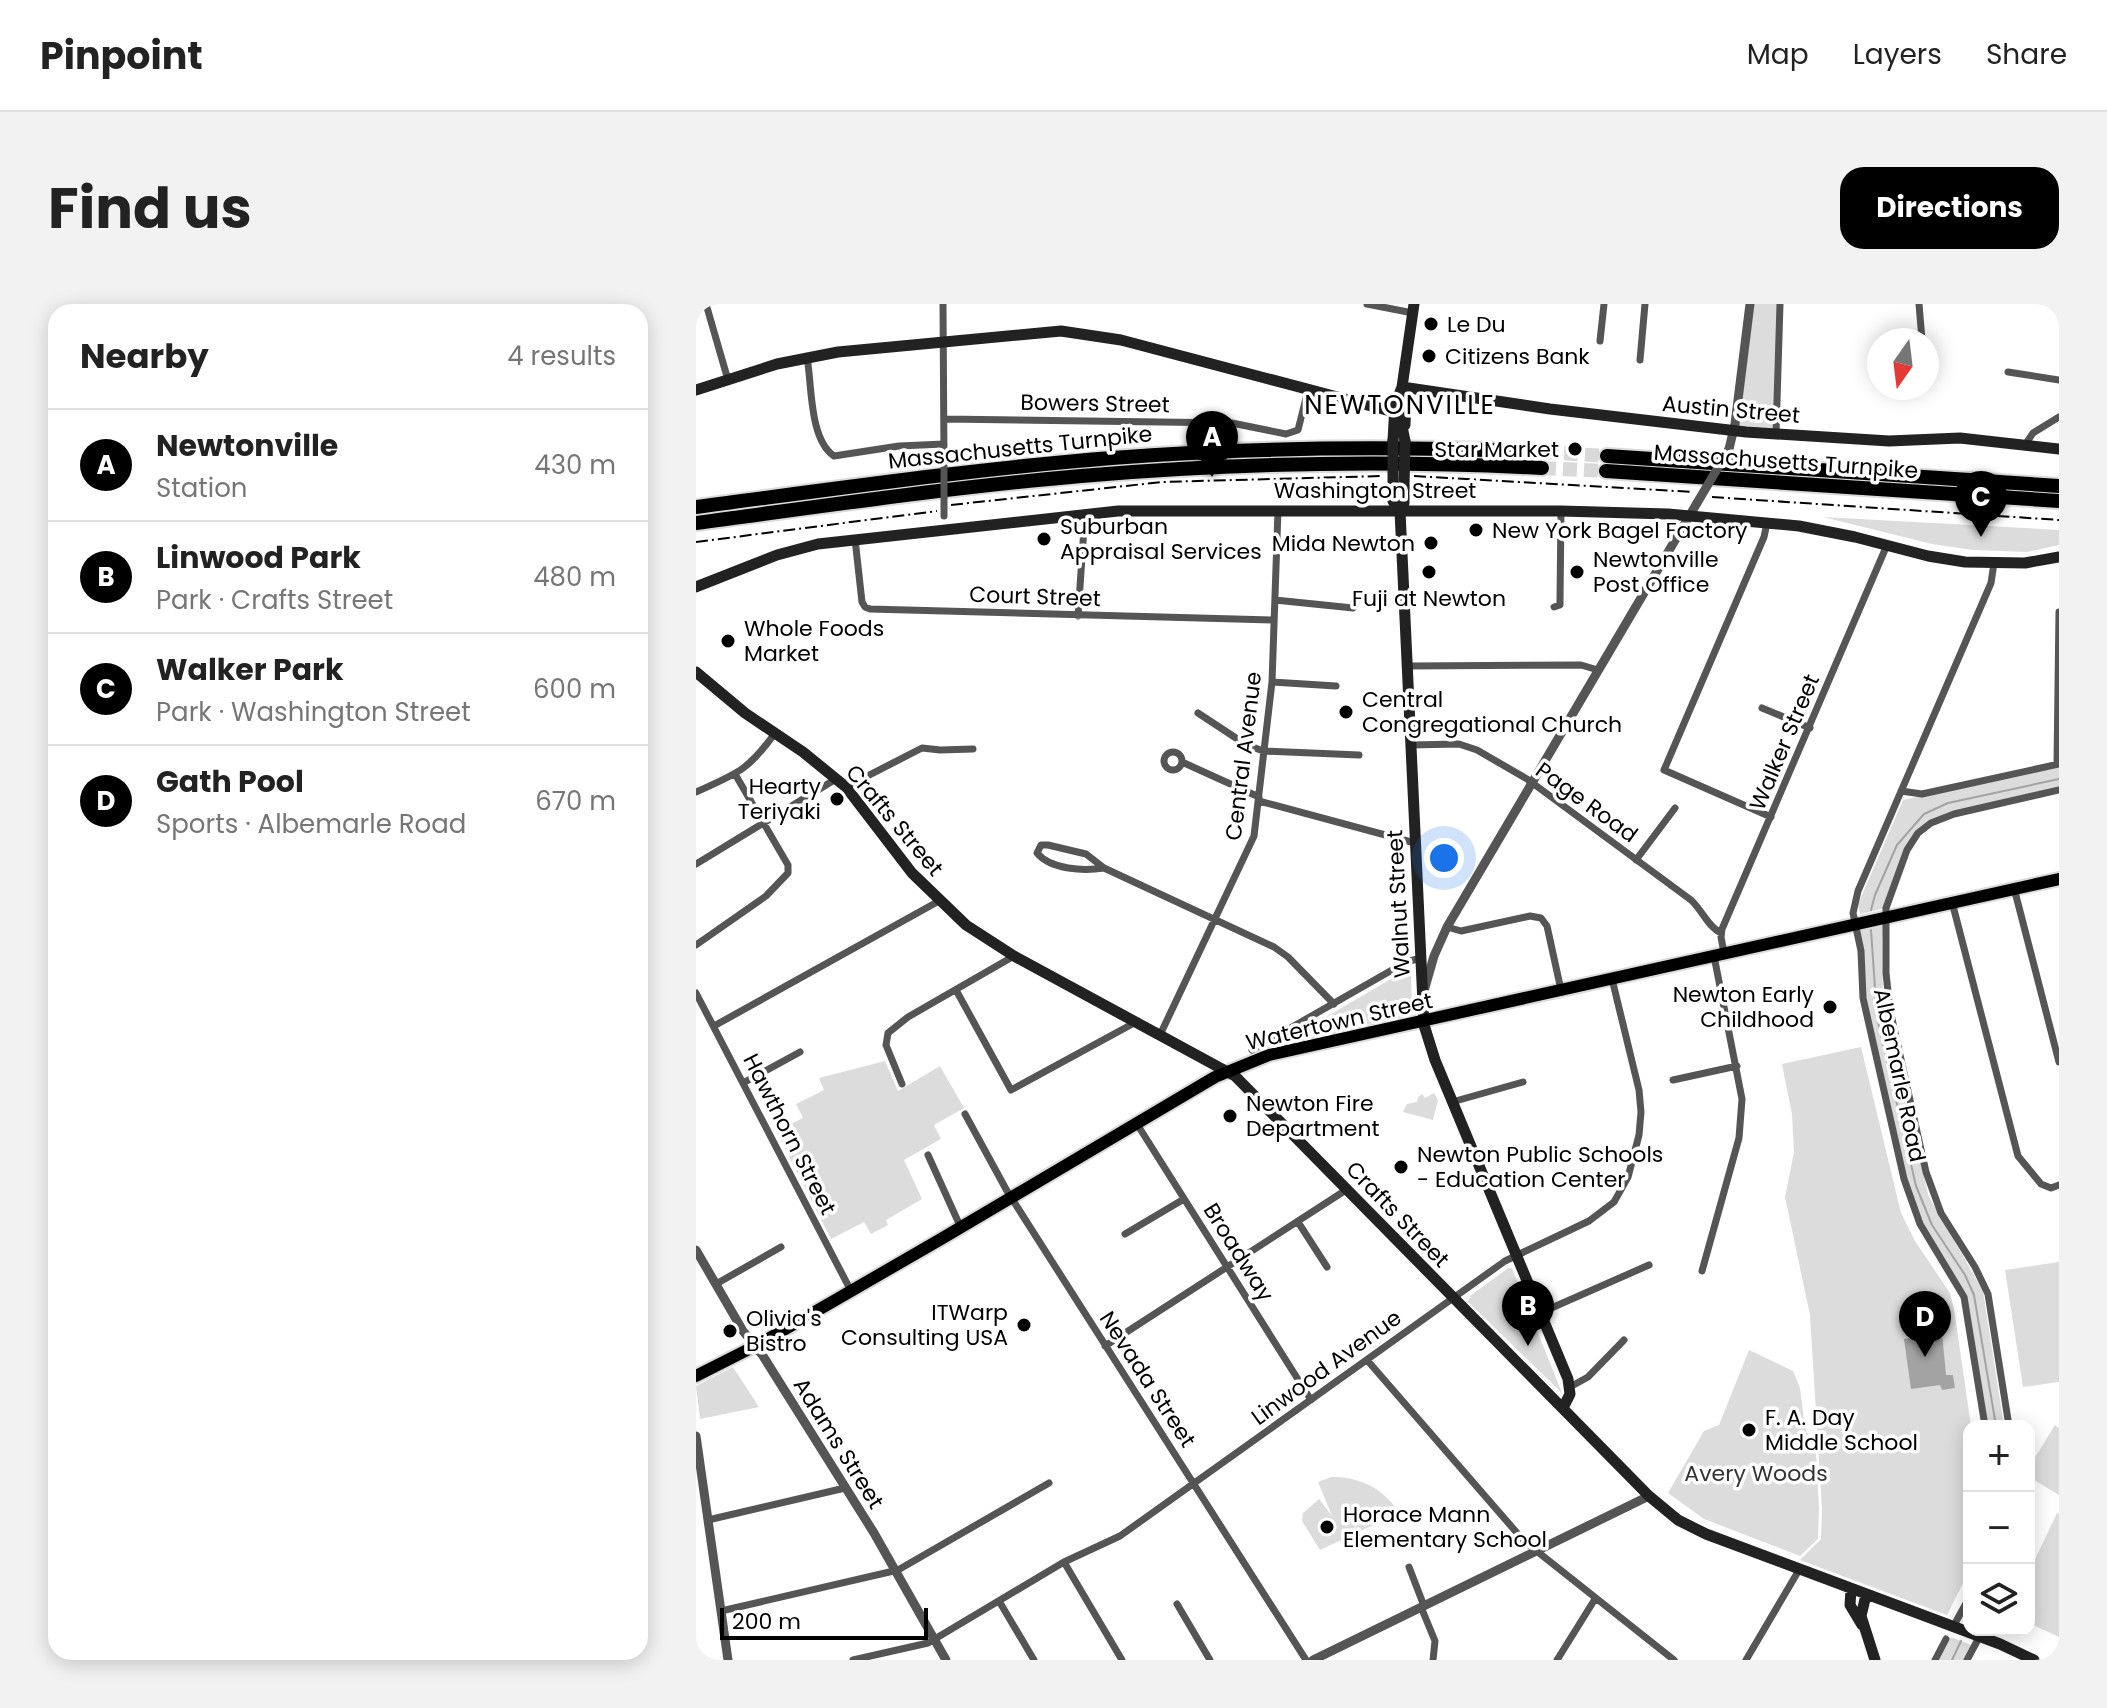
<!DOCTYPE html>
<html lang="en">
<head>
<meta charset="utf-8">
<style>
  :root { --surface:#fff; --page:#f2f2f2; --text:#222; --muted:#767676; --line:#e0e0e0; --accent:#000 }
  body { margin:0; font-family:Poppins,sans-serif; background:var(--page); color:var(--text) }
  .controls { position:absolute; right:24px; bottom:24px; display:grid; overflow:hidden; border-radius:16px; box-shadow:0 4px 20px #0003 }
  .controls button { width:72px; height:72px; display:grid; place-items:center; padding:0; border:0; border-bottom:2px solid var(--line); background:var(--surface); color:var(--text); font:40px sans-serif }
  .compass { position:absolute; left:1171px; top:24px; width:72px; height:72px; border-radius:50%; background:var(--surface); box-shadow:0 4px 20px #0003; rotate:194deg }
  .scale { position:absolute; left:24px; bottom:20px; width:208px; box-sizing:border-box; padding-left:8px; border:4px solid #000; border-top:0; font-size:22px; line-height:28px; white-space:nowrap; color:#000; -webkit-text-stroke:6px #fff; paint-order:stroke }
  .you { position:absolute; left:748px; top:554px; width:28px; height:28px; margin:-20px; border:6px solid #fff; border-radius:50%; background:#1a73e8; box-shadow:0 0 0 12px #1a73e833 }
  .badge { display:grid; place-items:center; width:52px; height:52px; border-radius:50%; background:var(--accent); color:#fff; font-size:26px; font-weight:700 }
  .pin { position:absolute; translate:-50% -66px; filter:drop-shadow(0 2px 4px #0008) }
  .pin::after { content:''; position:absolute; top:42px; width:28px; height:24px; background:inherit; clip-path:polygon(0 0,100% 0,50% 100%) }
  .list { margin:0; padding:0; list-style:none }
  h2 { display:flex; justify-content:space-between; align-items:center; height:104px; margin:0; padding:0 32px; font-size:34px }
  h2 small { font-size:26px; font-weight:400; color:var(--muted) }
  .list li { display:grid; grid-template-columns:52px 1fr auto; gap:24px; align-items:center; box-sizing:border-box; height:112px; padding:0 32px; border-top:2px solid var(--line) }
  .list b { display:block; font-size:30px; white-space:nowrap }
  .list p { margin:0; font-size:26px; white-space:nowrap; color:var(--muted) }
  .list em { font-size:26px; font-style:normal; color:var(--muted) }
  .icon { flex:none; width:44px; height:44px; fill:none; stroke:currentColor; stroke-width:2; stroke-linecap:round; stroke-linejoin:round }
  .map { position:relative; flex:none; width:1363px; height:1356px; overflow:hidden; border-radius:24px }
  header { display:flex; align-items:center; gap:48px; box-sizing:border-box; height:112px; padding:0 40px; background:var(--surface); border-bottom:2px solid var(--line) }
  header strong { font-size:38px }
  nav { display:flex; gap:44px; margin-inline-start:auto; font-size:28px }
  .intro { display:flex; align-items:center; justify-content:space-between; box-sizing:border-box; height:192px; padding:0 48px }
  h1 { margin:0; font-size:56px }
  .button { padding:20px 36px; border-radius:24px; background:var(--accent); color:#fff; font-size:28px; font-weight:700 }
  main { display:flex; gap:48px; padding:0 48px }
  aside { flex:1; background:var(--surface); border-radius:24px; box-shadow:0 4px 20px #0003 }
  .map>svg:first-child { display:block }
</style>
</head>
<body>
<header>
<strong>Pinpoint</strong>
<nav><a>Map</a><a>Layers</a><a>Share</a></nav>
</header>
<div class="intro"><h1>Find us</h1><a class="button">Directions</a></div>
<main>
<aside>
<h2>Nearby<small>4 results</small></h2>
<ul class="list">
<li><span class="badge">A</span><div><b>Newtonville</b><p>Station</p></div><em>430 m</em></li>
<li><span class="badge">B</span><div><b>Linwood Park</b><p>Park · Crafts Street</p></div><em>480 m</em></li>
<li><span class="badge">C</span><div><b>Walker Park</b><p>Park · Washington Street</p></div><em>600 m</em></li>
<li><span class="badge">D</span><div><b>Gath Pool</b><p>Sports · Albemarle Road</p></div><em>670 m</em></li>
</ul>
</aside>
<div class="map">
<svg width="1363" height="1356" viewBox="0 0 1363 1356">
  <rect width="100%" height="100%" fill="#fff"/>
  <path fill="#dcdcdc" d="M1054 0H1084L1080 130 1038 127Z
    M1127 213 1363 226V241L1331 248 1277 246 1236 240Z
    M1363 460V486L1250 512 1220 532 1190 604 1164 610 1162 600 1207 496Z
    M1188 621 1186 637 1187 691 1217 831 1233 893 1287 987 1308 1122H1288L1267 990 1216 903 1169 707 1161 628Z
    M711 663 715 667 716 711 584 739 560 749 581 736 592 735 702 671Z
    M1165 743 1205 909 1219 937 1254 989 1258 1005 1275 1122H1273V1267L1251 1311 1104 1256 1125 1235 1126 1205 1114 1011 1089 893 1098 848 1096 810 1086 760Z
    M189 757 202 787 244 762 268 804 238 821 245 835 208 856 226 895 190 916 192 921 175 930 168 918 135 935 80 827 107 814 100 800 128 786 123 774Z
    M738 789 742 796 737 816 707 808 711 800 721 798 722 793 726 790 729 794Z
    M1363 958V1078L1327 1083 1309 966Z
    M812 964H816L866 1089 772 998 774 992Z
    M1053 1046 1097 1067 1104 1084 1109 1124 1120 1148 1123 1204 1122 1235 1104 1252 1008 1215 972 1189 1008 1127 1023 1121Z
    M37 1063 63 1103 4 1115 0 1082Z
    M1359 1121 1363 1124V1191L1333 1173V1163Z
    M635 1173C663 1172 689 1185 703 1209L624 1246 606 1217 607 1209 623 1195 636 1212 622 1178Z
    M1361 1209 1363 1210V1333L1333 1319V1268Z
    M1255 1333 1275 1341 1267 1356H1243Z"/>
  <path fill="#a3a3a3" d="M1246 1029 1250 1071H1257L1259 1084 1246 1086 1244 1081 1215 1085 1208 1035Z"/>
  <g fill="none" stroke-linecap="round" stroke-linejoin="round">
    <path stroke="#a3a3a3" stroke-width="2" d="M1175 606 1179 591 1201 541 1228 510 1252 499 1363 475
      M1175 626 1181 713 1220 882 1236 921 1269 971 1278 991 1300 1122
      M1256 1356 1265 1337"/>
    <path stroke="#d9d9d9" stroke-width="14" stroke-dasharray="14 7" stroke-linecap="butt" d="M847 148 911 152
      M846 164 910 167"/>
    <defs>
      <path id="primary" d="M0 1072 65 1039 245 935 519 773 573 751 1363 575"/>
      <path id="motorway" d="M911 152 1363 182
        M910 167 1363 197
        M0 203C138 185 277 165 416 154 559 143 703 142 847 148
        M0 219C128 202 256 183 385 172 538 159 692 156 846 164"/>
    </defs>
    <use href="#primary" stroke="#dbdbdb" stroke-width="16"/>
    <use href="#motorway" stroke="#dbdbdb" stroke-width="18"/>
    <path stroke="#555" stroke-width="7" d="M10 0 32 76
      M247 0 248 156
      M671 0 717 9
      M1223 0 1226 36
      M904 37 908 0
      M111 53C116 80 113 135 138 152L203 142 248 140
      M944 56 949 0
      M1312 68 1363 76
      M1204 84H1206
      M248 115 536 119 590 130 602 126 612 86
      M1080 130 1084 0
      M1329 141 1337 129 1363 113
      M1071 219 1068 233 968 466 1075 513
      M159 235 166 298 169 303 174 305 578 316
      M579 296 657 304
      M858 303 864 301V296L865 207
      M382 312 389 209
      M712 362 885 361 902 366
      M576 378 640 382
      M1066 404 1114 424
      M502 409 549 440 567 447 663 451
      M714 441 763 440 781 446 831 475 995 596C1006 606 1012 623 1025 629
      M468 457a9 9 0 1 1 18 0a9 9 0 1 1-18 0Z
      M486 458 563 493
      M1361 460 1363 308
      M150 483 226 444 244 446 277 445
      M1205 487 1226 490 1363 460
      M0 488C40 470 52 467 79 429
      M563 497 719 539
      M940 556 979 504
      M0 560 140 475
      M408 564C388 567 355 566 341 549L345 541H352L390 550 408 564 578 643 592 653 638 700
      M1318 584 1363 758
      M1256 598 1322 852 1345 880 1355 884 1363 881
      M751 623 765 627 834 612 845 614 851 622 865 686
      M0 641 70 592 92 569V561L39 470
      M1028 649 1025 633 1026 625 1191 241
      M260 686 315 786 440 718
      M0 689 155 987
      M18 722 243 597
      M464 731 558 532 576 378 582 206
      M556 746 710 658 725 654
      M977 776 1041 762
      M47 779 104 748
      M206 780 190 741 192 729 212 713 318 652
      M756 798 827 778
      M269 810 311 887 610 1356
      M441 820 615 1096
      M232 851 265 924
      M602 918 631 963
      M429 930 488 895
      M1006 967 1043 834 1046 795 1018 652
      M20 980 85 943
      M844 1009 953 961
      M409 1042 650 886
      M671 1056 828 1237 978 1356
      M874 1083 892 1073 928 1036
      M1289 1122 1268 993 1224 920 1208 875 1167 694 1165 647 1157 609 1162 587 1295 279 1298 259
      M1313 1122 1292 990 1279 963 1245 909 1230 868 1194 706 1190 669V604L1211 546 1222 529 1235 519 1258 510 1363 486
      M12 1216 149 1184
      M368 1258 426 1356
      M713 1263 728 1302
      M303 1297 338 1356
      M481 1300 514 1356
      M725 1303 739 1337 737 1356
      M25 1307 202 1266 353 1179
      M1257 1323 1273 1294
      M157 1356 232 1339 368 1258 424 1232 809 957 893 917 918 898 932 873 943 831 945 808 943 786 916 675
      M861 1356 899 1295
      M1050 1356 1103 1266
      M1239 1356 1250 1335
      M1271 1356 1287 1326"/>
    <path stroke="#555" stroke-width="9" d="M1033 145 1039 120 1054 0
      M728 687 738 652 751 623 1001 199
      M0 946 47 1027 67 1052 178 1229 250 1356
      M0 1132 32 1356
      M617 1356 953 1192"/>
    <path stroke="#222" stroke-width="11" d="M706 83 854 105 1050 128 1193 137 1264 134 1363 145
      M706 83 710 91 709 121
      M0 86 81 60 142 48 365 27 425 36 698 108 705 117 709 137
      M697 136 699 101 706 83 718 0
      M697 183V197L704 207
      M708 183V199L704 207 728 721 739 756 872 1075 874 1090 867 1104
      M0 283 81 251 122 240 422 207H865L972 210 1103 222 1159 233 1232 252 1269 258 1329 259 1363 253
      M0 368 49 409 107 448 150 483 216 569 270 621 318 652 539 772 953 1192 982 1216 1010 1230 1304 1340 1338 1356
      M1155 1286 1154 1301 1166 1321
      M1170 1291 1165 1312 1179 1356"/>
    <use href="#primary" stroke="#000" stroke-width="12"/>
    <use href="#motorway" stroke="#000" stroke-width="14"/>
    <path stroke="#000" stroke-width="2" stroke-dasharray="12 4 2 4" stroke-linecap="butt" d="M718 172 997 188
      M1016 193 1363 216
      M255 201 466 178 686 172
      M0 238 241 207"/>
    <path stroke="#555" stroke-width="7" d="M248 156V212"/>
    <path stroke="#555" stroke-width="9" d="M1001 199 1033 145"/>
    <path stroke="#222" stroke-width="11" d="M697 183V136
      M708 183 709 137"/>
  </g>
  <g fill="#000" stroke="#fff" stroke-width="3">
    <circle cx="735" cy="20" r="8"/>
    <circle cx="733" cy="52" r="8"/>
    <circle cx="879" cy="145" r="8"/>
    <circle cx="780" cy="226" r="8"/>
    <circle cx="348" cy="235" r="8"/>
    <circle cx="735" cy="239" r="8"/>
    <circle cx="733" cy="268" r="8"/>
    <circle cx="881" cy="268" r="8"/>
    <circle cx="32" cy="337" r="8"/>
    <circle cx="650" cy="408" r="8"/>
    <circle cx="141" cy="495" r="8"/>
    <circle cx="1134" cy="703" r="8"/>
    <circle cx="534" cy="812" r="8"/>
    <circle cx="705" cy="863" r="8"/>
    <circle cx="328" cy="1021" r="8"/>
    <circle cx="34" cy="1027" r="8"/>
    <circle cx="1053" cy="1126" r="8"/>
    <circle cx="631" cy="1223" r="8"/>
  </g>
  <g text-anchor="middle" stroke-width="7" stroke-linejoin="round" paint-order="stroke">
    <g font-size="22" fill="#000" stroke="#fff" text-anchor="start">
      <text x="751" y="28">Le Du</text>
      <text x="749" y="60">Citizens Bank</text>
      <text x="863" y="153" text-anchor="end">Star Market</text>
      <text x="364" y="230">Suburban<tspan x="364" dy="25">Appraisal Services</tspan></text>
      <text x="796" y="234">New York Bagel Factory</text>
      <text x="719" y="247" text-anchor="end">Mida Newton</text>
      <text x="897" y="263">Newtonville<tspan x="897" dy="25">Post Office</tspan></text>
      <text x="733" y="302" text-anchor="middle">Fuji at Newton</text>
      <text x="48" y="332">Whole Foods<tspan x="48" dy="25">Market</tspan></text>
      <text x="666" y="403">Central<tspan x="666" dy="25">Congregational Church</tspan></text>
      <text x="125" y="490" text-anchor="end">Hearty<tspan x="125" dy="25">Teriyaki</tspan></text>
      <text x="1118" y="698" text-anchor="end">Newton Early<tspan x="1118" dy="25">Childhood</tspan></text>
      <text x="550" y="807">Newton Fire<tspan x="550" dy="25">Department</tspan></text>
      <text x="721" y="858">Newton Public Schools<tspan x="721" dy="25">- Education Center</tspan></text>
      <text x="312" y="1016" text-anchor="end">ITWarp<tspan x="312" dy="25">Consulting USA</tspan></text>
      <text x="50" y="1022">Olivia's<tspan x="50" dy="25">Bistro</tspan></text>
      <text x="1069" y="1121">F. A. Day<tspan x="1069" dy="25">Middle School</tspan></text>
      <text x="647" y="1218">Horace Mann<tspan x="647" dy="25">Elementary School</tspan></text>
    </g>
    <g font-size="22" fill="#000" stroke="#fff">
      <text transform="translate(399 99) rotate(1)" y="8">Bowers Street</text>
      <text transform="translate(1035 105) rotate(5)" y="8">Austin Street</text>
      <text transform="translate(324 143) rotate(-6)" y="8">Massachusetts Turnpike</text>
      <text transform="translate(1090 157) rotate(4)" y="8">Massachusetts Turnpike</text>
      <text x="679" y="194">Washington Street</text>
      <text transform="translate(339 292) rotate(2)" y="8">Court Street</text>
      <text transform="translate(1088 438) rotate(-67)" y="8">Walker Street</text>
      <text transform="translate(547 452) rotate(-83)" y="8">Central Avenue</text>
      <text transform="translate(891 498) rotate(36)" y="8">Page Road</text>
      <text transform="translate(199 516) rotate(50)" y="8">Crafts Street</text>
      <text transform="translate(702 600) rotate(-93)" y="8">Walnut Street</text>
      <text transform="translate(643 717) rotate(-13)" y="8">Watertown Street</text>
      <text transform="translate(1204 771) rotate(78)" y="8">Albemarle Road</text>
      <text transform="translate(94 830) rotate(63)" y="8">Hawthorn Street</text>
      <text transform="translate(702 910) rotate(46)" y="8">Crafts Street</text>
      <text transform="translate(543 948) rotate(58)" y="8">Broadway</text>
      <text transform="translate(630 1063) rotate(-36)" y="8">Linwood Avenue</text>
      <text transform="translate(452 1075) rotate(57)" y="8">Nevada Street</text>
      <text transform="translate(143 1139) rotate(58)" y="8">Adams Street</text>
    </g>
    <g font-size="22" fill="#333" stroke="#fff">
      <text x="1060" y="1177">Avery Woods</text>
    </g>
    <g font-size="26" letter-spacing="2" fill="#000" stroke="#fff">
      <text x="704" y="110">NEWTONVILLE</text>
    </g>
  </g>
</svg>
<div class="controls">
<button>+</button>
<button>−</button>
<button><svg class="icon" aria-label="layers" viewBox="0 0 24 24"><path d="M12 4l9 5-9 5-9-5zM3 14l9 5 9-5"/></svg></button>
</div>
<svg class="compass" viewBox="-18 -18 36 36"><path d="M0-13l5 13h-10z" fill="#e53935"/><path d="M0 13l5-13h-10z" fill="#767676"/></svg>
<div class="scale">200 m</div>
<div class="you"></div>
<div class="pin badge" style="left:516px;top:173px">A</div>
<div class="pin badge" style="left:832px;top:1042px">B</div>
<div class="pin badge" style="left:1285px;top:233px">C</div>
<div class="pin badge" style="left:1229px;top:1053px">D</div>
</div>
</main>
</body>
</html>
